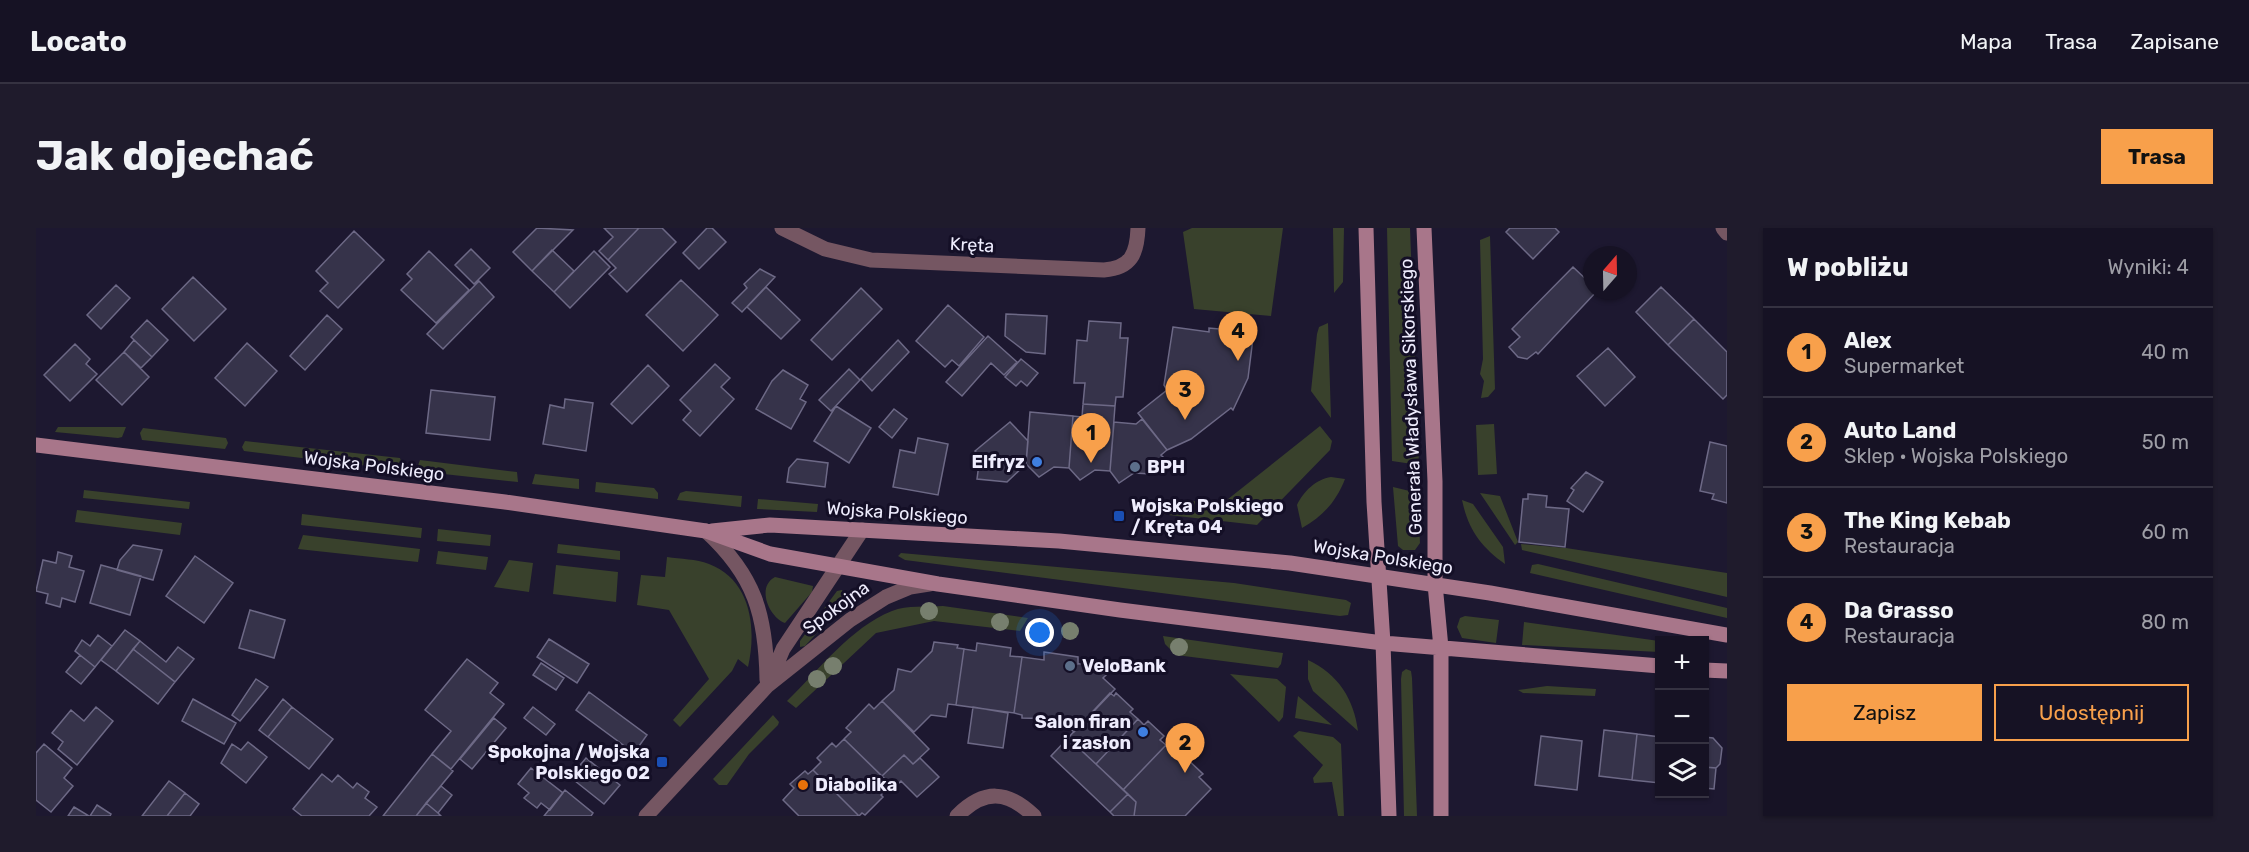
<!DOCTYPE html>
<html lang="pl">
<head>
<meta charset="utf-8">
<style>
  :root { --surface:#161224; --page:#1f1b2c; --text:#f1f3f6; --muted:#9e9ea6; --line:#353241; --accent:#f8a04b }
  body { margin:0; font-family:Rubik,sans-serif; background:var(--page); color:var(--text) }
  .controls { position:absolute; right:18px; bottom:18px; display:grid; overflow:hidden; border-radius:0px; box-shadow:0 2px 4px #0004 }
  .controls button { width:54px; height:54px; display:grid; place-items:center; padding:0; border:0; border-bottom:2px solid var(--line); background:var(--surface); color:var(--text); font:30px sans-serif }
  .compass { position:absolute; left:1547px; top:18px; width:54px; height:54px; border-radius:50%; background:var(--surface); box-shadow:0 2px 4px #0004; rotate:20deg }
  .you { position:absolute; left:1004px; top:405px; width:21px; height:21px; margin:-15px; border:4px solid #fff; border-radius:50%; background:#1a73e8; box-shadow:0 0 0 9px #1a73e833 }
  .badge { display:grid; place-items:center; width:39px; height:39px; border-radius:50%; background:var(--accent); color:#111; font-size:20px; font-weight:700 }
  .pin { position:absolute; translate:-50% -50px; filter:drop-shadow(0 2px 3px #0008) }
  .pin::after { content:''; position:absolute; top:32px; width:21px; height:18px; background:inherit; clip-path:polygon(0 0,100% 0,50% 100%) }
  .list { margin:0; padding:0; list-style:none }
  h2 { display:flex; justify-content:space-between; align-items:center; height:78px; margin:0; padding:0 24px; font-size:26px }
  h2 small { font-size:20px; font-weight:400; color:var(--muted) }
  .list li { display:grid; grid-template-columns:39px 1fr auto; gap:18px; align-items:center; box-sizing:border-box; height:90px; padding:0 24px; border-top:2px solid var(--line) }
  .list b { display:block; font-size:22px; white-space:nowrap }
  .list p { margin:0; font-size:20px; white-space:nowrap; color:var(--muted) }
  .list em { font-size:20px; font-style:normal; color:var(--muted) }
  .actions { display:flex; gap:12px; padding:18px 24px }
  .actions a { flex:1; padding:14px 0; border:2px solid var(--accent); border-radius:0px; text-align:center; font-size:21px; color:var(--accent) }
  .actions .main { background:var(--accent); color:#111 }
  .icon { flex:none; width:33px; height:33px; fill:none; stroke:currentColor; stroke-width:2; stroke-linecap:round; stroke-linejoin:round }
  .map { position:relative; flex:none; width:1691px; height:588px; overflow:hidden; border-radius:0px }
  header { display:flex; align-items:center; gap:36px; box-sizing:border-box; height:84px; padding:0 30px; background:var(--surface); border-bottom:2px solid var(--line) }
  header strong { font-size:28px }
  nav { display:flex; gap:33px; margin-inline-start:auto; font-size:21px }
  .intro { display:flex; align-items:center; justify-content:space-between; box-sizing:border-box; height:144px; padding:0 36px }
  h1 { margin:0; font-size:42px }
  .button { padding:15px 27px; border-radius:0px; background:var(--accent); color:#111; font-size:21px; font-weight:700 }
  main { display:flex; gap:36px; padding:0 36px }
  aside { flex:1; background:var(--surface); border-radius:0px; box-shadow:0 2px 4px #0004 }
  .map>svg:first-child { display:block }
</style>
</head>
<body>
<header>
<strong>Locato</strong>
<nav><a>Mapa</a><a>Trasa</a><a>Zapisane</a></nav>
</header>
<div class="intro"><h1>Jak dojechać</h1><a class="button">Trasa</a></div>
<main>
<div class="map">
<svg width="1691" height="588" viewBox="0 0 1691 588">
  <rect width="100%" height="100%" fill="#1d1830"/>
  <path fill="#39412c" d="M1156 0H1247L1235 88 1158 81 1147 4Z
    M1297 0H1308L1307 54 1298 65Z
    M1351 0H1374L1383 237 1356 233Z
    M1454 8 1459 161 1452 169 1445 170 1448 153 1444 146 1447 131 1444 12Z
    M1292 95 1295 190 1275 163 1281 106 1283 99Z
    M1458 196 1461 246 1442 247 1440 197Z
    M1284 198 1296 213 1294 222 1221 297 1097 283 1110 277 1162 273 1166 270 1177 283Z
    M22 199H90L86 209 82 210 19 204Z
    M107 200 190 210 192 215 189 221 106 212 104 205Z
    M209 213 364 230 367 240 365 242 208 223 206 219Z
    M384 232 481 244 482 254 380 243Z
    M499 246 543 251V261L496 256Z
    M1295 249 1309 251C1300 274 1287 288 1266 300L1261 277C1267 264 1280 251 1295 249Z
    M560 254 618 260 622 265V271L559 264Z
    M1357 259 1382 265 1384 315 1379 322H1367L1362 318Z
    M48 262 154 274 153 281 47 270Z
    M650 263 706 268 705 279 641 272 644 265Z
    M1444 265 1464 268 1482 314 1479 317Z
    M722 271 782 276 781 284 721 281Z
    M1426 272 1437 276 1467 319 1469 336C1445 319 1432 301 1426 272Z
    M41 282 146 295 144 307 39 294Z
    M266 286 386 300 385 310 265 297Z
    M402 301 455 307 454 318 401 313Z
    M267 307 384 321 382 334 262 321Z
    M522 316 584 323V332L521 325Z
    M1485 316 1530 320 1691 345V369L1486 322Z
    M402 323 452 329 450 342 400 336Z
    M865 325 1198 355 1310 372 1315 375 1312 387 1304 388 869 332 862 328Z
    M631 329C645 331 660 331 673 336 715 352 721 400 712 439L702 431 696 443 644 499 637 492 673 451 633 382 601 377 605 347 629 349Z
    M473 332 497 335 493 364 458 359Z
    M1502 336 1691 380V390L1494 345 1496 337Z
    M520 337 582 344 580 374 517 366Z
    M739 349 777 358 776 364 749 395C733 389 720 359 739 349Z
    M806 362 809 369 801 383 769 418 764 419V413L801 363Z
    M907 378 992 390 984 403 898 393 840 405 760 480 751 473C782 443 815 399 856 383 871 377 891 379 907 378Z
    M1429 388 1463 392 1460 415 1426 410 1421 399 1424 390Z
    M1488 394 1623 413V424L1486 417Z
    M1127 408 1247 425 1245 436 1242 440 1140 427 1129 416Z
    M1272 432C1302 446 1318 471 1322 503L1277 463 1272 451Z
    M1370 441 1375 443 1376 450 1381 588H1368L1365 451 1366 444Z
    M1194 446 1241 451 1250 459 1247 489 1243 494Z
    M1511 458 1560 461 1559 468 1487 465 1482 462Z
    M1262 468 1296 497 1259 490Z
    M737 487 743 494 742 497 713 526 691 557H683L677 551Z
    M1263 503 1297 509 1305 516 1308 588H1302L1296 554 1278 555 1277 550 1287 537 1257 508Z"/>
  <path fill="#36334a" stroke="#6d6986" stroke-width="1.5" d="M501 0 537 2 496 43 477 24Z
    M568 0H603L572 32 563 23 577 9Z
    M603 0H626L640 14 591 64 573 46 580 40 572 32Z
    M671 0H676L690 14 663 41 647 25Z
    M1474 0H1519L1523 4 1497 31 1470 4Z
    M318 3 348 32 302 80 284 63 292 55 280 43Z
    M435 21 454 40 438 56 419 37Z
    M516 22 538 43 518 64 496 43Z
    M393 23 433 62 400 95 365 62 376 51 371 46Z
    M558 23 574 39 534 80 518 64Z
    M1537 39 1556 57V63H1561L1502 126 1500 124 1491 131 1482 129 1473 119 1484 109 1476 101Z
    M724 41 739 49 706 84 696 75 711 60 708 56Z
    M157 49 190 81 158 113 126 81Z
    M645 52 682 87 647 123 610 87Z
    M443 53 458 69 407 121 391 106Z
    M80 57 94 70 65 101 51 87Z
    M730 59 764 92 745 111 711 79Z
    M1625 59 1658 91 1632 117 1600 84Z
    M825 60 846 81 796 132 775 112Z
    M912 77 948 109 923 138 916 132 909 139 880 113Z
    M970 86 1011 88 1009 126 990 124 969 108Z
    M291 87 306 101 269 142 254 128Z
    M1658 91 1691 124V167L1687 171 1632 117Z
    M111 92 132 112 116 129 95 109Z
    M1053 93 1085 95 1084 110H1092L1087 169H1080L1079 178 1047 176 1049 155H1038L1041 112 1051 113Z
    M1137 99 1173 104V100L1217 104V110L1212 150 1197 182 1195 180 1155 211 1131 222 1102 185 1131 162 1128 157Z
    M952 108 981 134 968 147 955 135 926 168 910 154Z
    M98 112 116 129 105 140 88 124Z
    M862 112 873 124 836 163 825 151Z
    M211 115 241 143 209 178 179 150Z
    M39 116 54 131 50 136 61 146 34 173 8 147Z
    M1572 120 1599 149 1569 178 1541 148Z
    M88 124 113 149 86 177 60 152Z
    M985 131 1002 145 991 158 985 153 980 158 969 149Z
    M679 136 694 150 685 159 698 171 664 208 647 192 655 183 644 172Z
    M612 137 633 158 596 196 575 176Z
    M813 141 824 152 795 183 783 172Z
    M747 142 772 157 764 171 770 174 755 201 720 181 736 153Z
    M395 162 459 169 454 212 390 205Z
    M529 171 557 175 550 223 507 216 514 177 528 180Z
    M1047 176 1079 178 1074 243 1059 242 1044 252 1033 240 1037 188 1046 189Z
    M800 178 835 200 813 235 778 213Z
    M858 181 871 191 856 210 843 199Z
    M994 184 1037 188 1033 240 1018 239 1003 249 990 236Z
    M1106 191 1131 222 1125 227 1131 233 1116 246 1098 245 1083 255 1074 243 1078 194 1100 196Z
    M974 194 992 213 990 236 971 254 941 251 944 228 939 223Z
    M882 210 912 216 902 267 857 259 864 222 879 225Z
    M1674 214 1691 218V275L1676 271 1678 266 1664 263Z
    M761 231 792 235 789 259 751 254 753 240Z
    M1550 244 1567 254 1547 284 1531 273 1538 262 1535 260Z
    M1492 266 1511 268 1510 279 1533 281 1529 319 1483 314 1487 271H1492Z
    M97 317 126 322 117 352 81 342 84 332Z
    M22 324 36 328 33 339 48 343 39 374 26 370 24 379 10 375 12 366 0 363 7 332 20 335Z
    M159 328 197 355 168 395 130 368Z
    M65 337 105 348 94 387 54 375Z
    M214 382 249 392 238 430 203 420Z
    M89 402 104 413 80 443 65 432Z
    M62 407 76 418 59 439 39 423 46 412 54 418Z
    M513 411 553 436 541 455 501 429Z
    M104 413 130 434 142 419 158 431 139 454 97 421Z
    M898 414 922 417 921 420 928 421 920 477 912 476 910 489 895 487 878 504 846 473 858 462 862 441 875 444 896 423Z
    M941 415 975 420 974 428 986 429 978 485 920 477 928 421 940 423Z
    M97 421 139 454 122 476 80 443Z
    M1008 424 1042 429V436L1057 435 1070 447 1067 450 1079 461 1038 504 1024 491 986 490V487L978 485 986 429 1008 432Z
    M44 427 59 439 45 456 30 444Z
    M431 431 462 455 454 465 468 476 415 541 396 526 415 503 389 482Z
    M505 435 528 450 520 462 497 447Z
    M220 451 232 459 204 493 196 487Z
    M553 464 611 507 598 525 540 482Z
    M1074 465 1078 468 1080 465 1097 481 1094 484 1102 491 1060 536 1032 510Z
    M157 471 200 495 188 516 146 493Z
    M247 471 256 479 232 509 223 502Z
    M846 473 893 521 877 536 868 527 846 548 808 511 815 504 810 500 833 476 838 481Z
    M60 479 77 493 41 537 22 521 27 514 16 505 35 482 48 493Z
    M256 479 297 511 273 541 232 509Z
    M497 479 519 496 510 507 488 490Z
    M937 479 972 485 967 520 932 515Z
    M458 490 470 500 436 541 424 531Z
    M1102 491 1108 497 1112 493 1128 508 1124 512 1130 517 1087 562 1060 536Z
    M1568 502 1601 506 1596 552 1563 548Z
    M1601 506 1624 509V555L1596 552Z
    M1505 508 1546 513 1541 562 1499 557Z
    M1668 509 1677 510 1686 520 1684 536 1680 540 1668 539Z
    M1032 510 1092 566 1074 584 1015 528Z
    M808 511 855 557 845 567 847 569 829 587 826 585 823 588 777 542 785 534 781 530 796 515 800 519Z
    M212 514 231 529 210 555 185 535 196 516 205 522Z
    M8 516 36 540 28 550 37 558 15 584 0 572V525Z
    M1130 517 1144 531 1148 528 1167 546 1163 549 1175 561 1149 588H1098L1100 574 1087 562Z
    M396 526 417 543 380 588H347Z
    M868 527 877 536 884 530 903 549 881 569 865 553 858 560 846 548Z
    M550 530 584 557 568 576 534 549Z
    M1668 539 1680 540 1678 561 1668 560Z
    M495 540 527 565 514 582 505 575 501 580 488 570 493 565 482 556Z
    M777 542 823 588H763L747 572 758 560 754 556 769 543 772 546Z
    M286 546 296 554 302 547 317 560 321 555 333 564 329 570 341 579 333 588H266L257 581Z
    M133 553 149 565 131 588H106Z
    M405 558 416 567 402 585 390 575Z
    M529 562 557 585 555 588H508Z
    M149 565 163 576 154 588H131Z
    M1092 566 1100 574 1098 588H1078L1074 584Z
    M390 575 402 585 405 588H380Z
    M61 577 75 586 74 588H54Z
    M38 579 53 588H32Z"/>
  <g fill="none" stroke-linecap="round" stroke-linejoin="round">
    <path stroke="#755662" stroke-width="15" d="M746 0 789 21 835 32 1068 42C1095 40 1101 26 1102 0
      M1687 0 1691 5
      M921 588C948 561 971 562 998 588"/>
    <path stroke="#755662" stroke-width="15" d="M670 303C719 348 730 387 731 452
      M733 455 747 421 826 302
      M610 588 731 458 814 392 850 369 874 359 893 356"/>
    <path stroke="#a8768a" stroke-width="15" d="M1330 0 1338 274 1347 415 1353 588
      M1388 0 1399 253V356L1405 420V588
      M0 217 469 274 670 303 734 326 902 356 1084 382 1347 415 1624 438
      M676 303 734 297 1023 313 1254 335 1454 365 1691 407
      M1668 442 1691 443"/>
  </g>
  <g fill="#777f6e">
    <circle cx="893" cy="383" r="9"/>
    <circle cx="964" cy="394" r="9"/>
    <circle cx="1034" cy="403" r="9"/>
    <circle cx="1143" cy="419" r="9"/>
    <circle cx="797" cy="438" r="9"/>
    <circle cx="781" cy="451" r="9"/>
  </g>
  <g fill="#3f7fe0" stroke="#140f26" stroke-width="2">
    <circle cx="1001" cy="234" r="6"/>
    <circle cx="1107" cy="504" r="6"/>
  </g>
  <g fill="#5c6f8a" stroke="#140f26" stroke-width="2">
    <circle cx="1099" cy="239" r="6"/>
    <circle cx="1034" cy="438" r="6"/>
  </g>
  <g fill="#1a4fb4" stroke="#140f26" stroke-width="2">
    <rect x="1077" y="282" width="12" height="12" rx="3"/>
    <rect x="620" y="528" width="12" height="12" rx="3"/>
  </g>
  <circle fill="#e8710a" stroke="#140f26" stroke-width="2" cx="767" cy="557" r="6"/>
  <g text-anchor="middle" stroke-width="6" stroke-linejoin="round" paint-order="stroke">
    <g font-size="18" fill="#eeecfd" stroke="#140f26">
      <text transform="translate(936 17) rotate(3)" y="6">Kręta</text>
      <text transform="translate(1375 169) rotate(-92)" y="6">Generała Władysława Sikorskiego</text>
      <text transform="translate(338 238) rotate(7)" y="6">Wojska Polskiego</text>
      <text transform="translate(861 285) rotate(4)" y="6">Wojska Polskiego</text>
      <text transform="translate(1347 329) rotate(9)" y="6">Wojska Polskiego</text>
      <text transform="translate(800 380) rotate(-36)" y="6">Spokojna</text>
    </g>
    <g font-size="18" font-weight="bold" fill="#eeecfd" stroke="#140f26" text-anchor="start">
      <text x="989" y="240" text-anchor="end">Elfryz</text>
      <text x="1111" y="245">BPH</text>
      <text x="1095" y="284">Wojska Polskiego<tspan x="1095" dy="21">/ Kręta 04</tspan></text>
      <text x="1046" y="444">VeloBank</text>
      <text x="1095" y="500" text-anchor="end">Salon firan<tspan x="1095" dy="21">i zasłon</tspan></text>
      <text x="614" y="530" text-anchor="end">Spokojna / Wojska<tspan x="614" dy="21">Polskiego 02</tspan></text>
      <text x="779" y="563">Diabolika</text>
    </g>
  </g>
</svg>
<div class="controls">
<button>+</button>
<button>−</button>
<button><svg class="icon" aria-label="layers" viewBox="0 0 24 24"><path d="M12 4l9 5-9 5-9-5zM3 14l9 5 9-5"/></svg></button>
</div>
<svg class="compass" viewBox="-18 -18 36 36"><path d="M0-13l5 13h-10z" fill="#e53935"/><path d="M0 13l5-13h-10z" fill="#9e9ea6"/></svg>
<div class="you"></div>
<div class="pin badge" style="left:1055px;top:235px">1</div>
<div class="pin badge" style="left:1149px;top:545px">2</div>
<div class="pin badge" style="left:1149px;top:192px">3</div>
<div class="pin badge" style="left:1202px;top:133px">4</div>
</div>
<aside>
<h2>W pobliżu<small>Wyniki: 4</small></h2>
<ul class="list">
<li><span class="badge">1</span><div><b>Alex</b><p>Supermarket</p></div><em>40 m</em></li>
<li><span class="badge">2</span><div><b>Auto Land</b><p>Sklep · Wojska Polskiego</p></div><em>50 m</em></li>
<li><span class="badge">3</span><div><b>The King Kebab</b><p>Restauracja</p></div><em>60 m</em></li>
<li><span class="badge">4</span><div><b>Da Grasso</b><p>Restauracja</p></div><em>80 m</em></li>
</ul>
<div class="actions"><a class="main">Zapisz</a><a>Udostępnij</a></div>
</aside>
</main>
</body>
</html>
